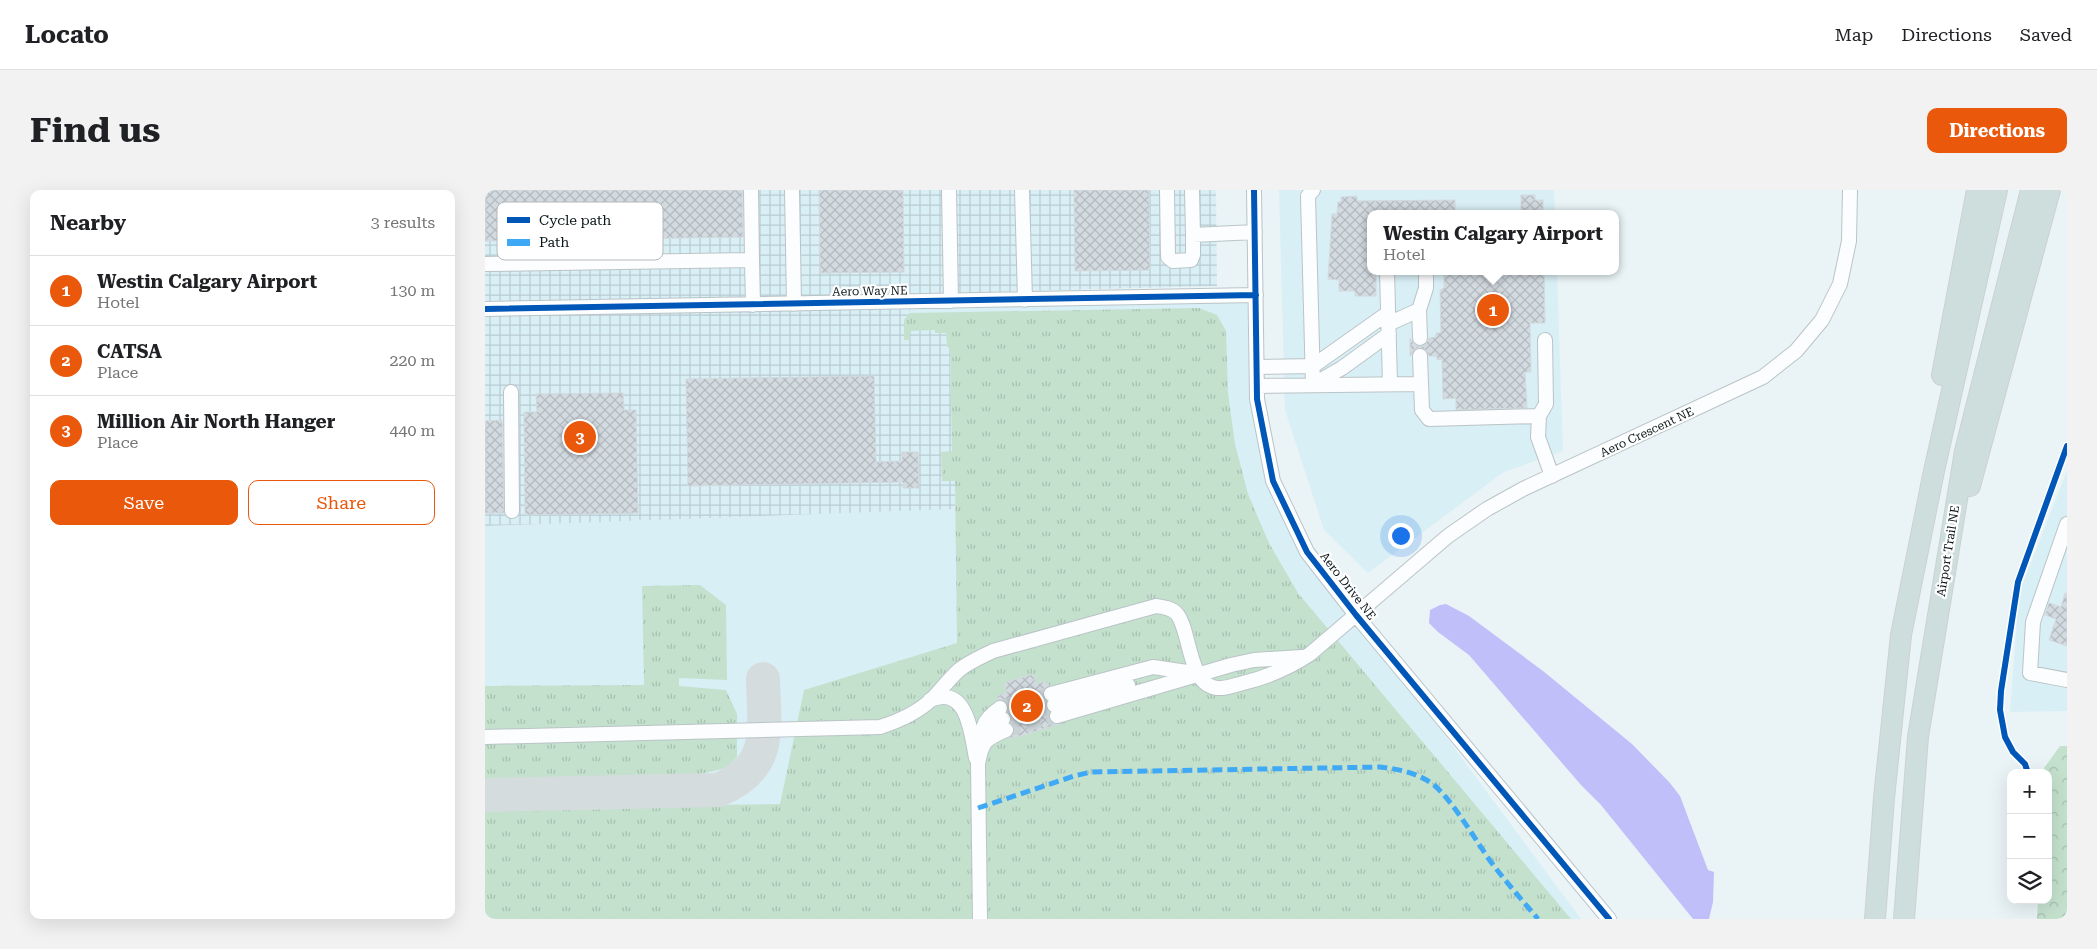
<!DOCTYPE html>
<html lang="en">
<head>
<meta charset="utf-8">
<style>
  :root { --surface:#fff; --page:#f2f2f2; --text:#202124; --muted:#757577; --line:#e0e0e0; --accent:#ea580c }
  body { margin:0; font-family:"Roboto Serif",serif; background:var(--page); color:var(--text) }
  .controls { position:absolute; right:15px; bottom:15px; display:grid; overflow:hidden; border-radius:10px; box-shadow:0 5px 20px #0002 }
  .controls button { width:45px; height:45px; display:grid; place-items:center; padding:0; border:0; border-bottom:1px solid var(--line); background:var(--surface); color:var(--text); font:25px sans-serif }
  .you { position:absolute; left:915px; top:345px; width:18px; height:18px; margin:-12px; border:4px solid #fff; border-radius:50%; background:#1a73e8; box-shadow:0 0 0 8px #1a73e833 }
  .badge { display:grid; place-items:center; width:32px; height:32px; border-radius:50%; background:var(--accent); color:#fff; font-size:16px; font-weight:700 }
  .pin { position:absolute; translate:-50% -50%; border:2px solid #fff; box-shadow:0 1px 5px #0006 }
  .popup { position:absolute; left:882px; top:20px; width:252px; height:65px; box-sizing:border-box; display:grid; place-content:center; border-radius:10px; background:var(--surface); filter:drop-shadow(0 1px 4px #0005); font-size:16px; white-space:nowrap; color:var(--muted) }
  .popup b { font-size:19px; color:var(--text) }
  .popup::after { content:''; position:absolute; left:50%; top:100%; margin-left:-10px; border:10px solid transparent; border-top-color:var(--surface) }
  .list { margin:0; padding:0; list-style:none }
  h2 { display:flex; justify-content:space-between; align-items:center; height:65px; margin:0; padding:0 20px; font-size:21px }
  h2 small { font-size:16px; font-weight:400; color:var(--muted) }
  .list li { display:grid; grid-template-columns:32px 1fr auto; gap:15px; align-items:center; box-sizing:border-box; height:70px; padding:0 20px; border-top:1px solid var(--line) }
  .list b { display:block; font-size:19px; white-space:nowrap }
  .list p { margin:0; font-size:16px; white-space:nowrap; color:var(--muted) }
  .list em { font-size:16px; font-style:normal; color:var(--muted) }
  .actions { display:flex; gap:10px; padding:15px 20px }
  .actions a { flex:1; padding:11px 0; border:1px solid var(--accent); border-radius:10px; text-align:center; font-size:18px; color:var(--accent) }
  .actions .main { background:var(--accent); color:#fff }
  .icon { flex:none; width:28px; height:28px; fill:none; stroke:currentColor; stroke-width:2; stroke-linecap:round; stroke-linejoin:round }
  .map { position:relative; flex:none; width:1582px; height:729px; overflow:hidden; border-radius:10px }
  header { display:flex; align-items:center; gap:30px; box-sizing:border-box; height:70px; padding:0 25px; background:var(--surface); border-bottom:1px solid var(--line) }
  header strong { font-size:24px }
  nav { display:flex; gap:28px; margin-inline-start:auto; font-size:18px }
  .intro { display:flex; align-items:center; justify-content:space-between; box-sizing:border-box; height:120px; padding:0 30px }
  h1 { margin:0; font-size:35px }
  .button { padding:12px 22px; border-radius:10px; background:var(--accent); color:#fff; font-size:18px; font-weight:700 }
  main { display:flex; gap:30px; padding:0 30px }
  aside { flex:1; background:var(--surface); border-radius:10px; box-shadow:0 5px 20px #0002 }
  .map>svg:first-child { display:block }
</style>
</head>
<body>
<header>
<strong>Locato</strong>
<nav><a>Map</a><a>Directions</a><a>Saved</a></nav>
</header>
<div class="intro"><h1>Find us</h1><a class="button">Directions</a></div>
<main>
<aside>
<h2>Nearby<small>3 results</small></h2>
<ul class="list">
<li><span class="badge">1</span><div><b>Westin Calgary Airport</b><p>Hotel</p></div><em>130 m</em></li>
<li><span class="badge">2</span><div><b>CATSA</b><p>Place</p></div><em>220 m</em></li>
<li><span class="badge">3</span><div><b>Million Air North Hanger</b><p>Place</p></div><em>440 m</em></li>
</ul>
<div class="actions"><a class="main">Save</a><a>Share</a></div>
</aside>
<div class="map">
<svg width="1582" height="729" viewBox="0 0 1582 729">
  <defs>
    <pattern id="industrial-grid" width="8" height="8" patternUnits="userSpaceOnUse" patternTransform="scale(1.25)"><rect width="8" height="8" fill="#d9eff6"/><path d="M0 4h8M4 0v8" fill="none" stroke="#b9ccd2"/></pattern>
    <pattern id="grass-tufts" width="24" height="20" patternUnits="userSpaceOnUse" patternTransform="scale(1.25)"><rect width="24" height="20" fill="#c4e1ce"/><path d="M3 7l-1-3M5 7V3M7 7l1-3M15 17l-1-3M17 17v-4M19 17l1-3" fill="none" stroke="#a7c0b0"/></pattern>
    <pattern id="park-crowns" width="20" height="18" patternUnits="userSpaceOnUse" patternTransform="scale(1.25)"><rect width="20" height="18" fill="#c4e1ce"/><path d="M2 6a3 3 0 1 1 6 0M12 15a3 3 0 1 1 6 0" fill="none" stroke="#a7c0b0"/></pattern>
    <pattern id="building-cross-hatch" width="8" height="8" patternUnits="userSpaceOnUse" patternTransform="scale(1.25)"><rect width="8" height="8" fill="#d3dbe1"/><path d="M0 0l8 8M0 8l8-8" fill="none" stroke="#b4bbc0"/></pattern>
  </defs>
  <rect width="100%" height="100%" fill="#eaf4f7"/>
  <path fill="#d9eff6" d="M794 0H1069L1070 24H886V81H1072L1078 261 1019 282 883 383 839 340 800 220Z
    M771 105 788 291 871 425 1096 729H0V120Z
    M1582 281V521L1525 522 1534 403Z"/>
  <path fill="url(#industrial-grid)" d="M0 0H731L732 96 429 104 424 123 419 130 425 141 450 140 461 143 462 157H465L467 261 457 290 470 291 471 319 0 336Z"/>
  <path fill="url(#grass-tufts)" d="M714 118 732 125 741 141 743 203 750 254 763 304 784 353 813 403 1086 729H0V619L295 614 319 500 472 453 470 291H457L456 262 467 261 465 158 462 157 461 143H450V140L425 141V150H419V130L424 123Z
    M215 395 241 415 242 490 194 488V496L241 500 252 524V567L241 578 203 587 0 591V496L159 495 157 396Z"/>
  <path fill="url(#park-crowns)" d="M1575 556H1582V729H1552L1553 710H1563V583H1559V578Z"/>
  <path fill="#c0bffa" d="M961 414 984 426 1058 481 1147 554 1185 593 1195 606 1223 680 1229 682 1228 712 1224 729H1208L1116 615 1096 595 984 465 953 442 944 433 945 420 955 415Z"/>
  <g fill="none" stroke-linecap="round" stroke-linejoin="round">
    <path stroke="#d5dcdd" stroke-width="34" d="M0 605 233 600C289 577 279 540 278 489"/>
  </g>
  <path fill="url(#building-cross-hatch)" stroke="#d2dadf" d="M0 0H257L258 47 0 51Z
    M334 0H418L419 82 335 83Z
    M589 0H664L665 80 590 81Z
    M1036 5H1050V10H1058V24H1036Z
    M872 6V11L970 10V24H886V81H891V106H870V101H854V90L843 89 847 24H852L853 12H856V7Z
    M959 81H1059L1060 133H1045L1046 182H1040L1042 218 971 220V208L958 209 957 169 952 170V166H944L942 161 935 157 930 159 925 166V148L930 155 936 157 942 152 944 148 951 147V143H956L955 100 959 98Z
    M389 186 391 272 417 271V262H433L434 298H418V292L203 296 201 189Z
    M138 203 139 220H151L153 323 40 325 39 222H52L51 204Z
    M17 230 19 323H0V231Z
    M1580 403 1582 404V456L1564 450 1571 429 1560 425 1564 413 1576 417Z
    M548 484 551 494 562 491 564 496 560 498 557 506 561 511V518L564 522V528L566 533 575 534 524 549 530 540 526 533V527L523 522 524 516 519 510H513L512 506 522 503 519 493Z"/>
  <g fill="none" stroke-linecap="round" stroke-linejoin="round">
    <path stroke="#c9d3d6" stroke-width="14" stroke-dasharray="14 7" stroke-linecap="butt" d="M515 518 566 504
      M518 529 569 515
      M521 540 572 526"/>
    <defs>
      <path id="minor" d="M266 0 267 70
        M307 0 309 114
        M464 0 466 111
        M537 0 540 110
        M682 0 683 67 688 71 706 70 708 65V45L770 42
        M707 0 708 45
        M769 0 772 209 788 291 822 362 871 425 1124 729
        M0 74 267 70 268 115
        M902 81 905 194
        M0 119 771 105
        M903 134 934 120
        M935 148 934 120 941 98V81
        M935 166 937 220 944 229 1054 226 1061 214 1060 150
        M772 177 828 176 903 123
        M829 194 857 178 904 144
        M828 195 823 6 828 0
        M772 196 935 194
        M26 202 27 321
        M1054 226 1053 247 1067 286
        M1582 334 1548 432 1545 483 1582 490
        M566 504 668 477 709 483
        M445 510C483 494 486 544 491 568
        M569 515 643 495
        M572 526 746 475 769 470 817 467
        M501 546 503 542 518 529
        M0 547 395 537C414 531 432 523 447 509 456 500 464 489 474 480 484 472 496 467 508 461L671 416C678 417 687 418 692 424 706 442 703 495 732 498 741 499 750 495 758 493 783 487 804 478 825 464L963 346 1002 319 1038 299 1278 187 1311 161 1337 130 1355 94 1364 51 1365 0
        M496 557C497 536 498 530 515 518
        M495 729 493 574C497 552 500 549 521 540"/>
      <path id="highway" d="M1457 185 1492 0
        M1485 296 1565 0
        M1390 729 1399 608 1416 445 1449 281 1512 0
        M1419 729 1433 547 1480 261 1546 0"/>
    </defs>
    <use href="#minor" stroke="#bac4c7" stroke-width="16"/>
    <use href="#highway" stroke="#ccd1d2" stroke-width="22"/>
    <use href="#minor" stroke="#fcfdfe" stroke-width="14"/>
    <use href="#highway" stroke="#cededd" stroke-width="20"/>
    <path stroke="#3fa9f5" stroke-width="5" stroke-dasharray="10 5" stroke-linecap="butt" d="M493 618 589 586 606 582 895 577C914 579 933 583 949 595 968 611 991 651 1006 672 1021 692 1037 710 1053 729"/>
    <defs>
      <path id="cycleway" d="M769 0 772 209 788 291 822 362 871 425 1124 729
        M0 119 771 105
        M1543 583 1540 574 1528 562 1520 547 1515 520 1516 501 1533 392 1582 256"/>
    </defs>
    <use href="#cycleway" stroke="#fff" stroke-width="9"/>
    <use href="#cycleway" stroke="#0057b8" stroke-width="6"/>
  </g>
  <g text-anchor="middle" stroke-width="4.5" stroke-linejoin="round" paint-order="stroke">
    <g font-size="12" fill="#0b161a" stroke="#fff">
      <text transform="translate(385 101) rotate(-1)" y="4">Aero Way NE</text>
      <text transform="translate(1162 242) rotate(-25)" y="4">Aero Crescent NE</text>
      <text transform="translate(1463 361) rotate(-81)" y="4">Airport Trail NE</text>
      <text transform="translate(863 396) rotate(52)" y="4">Aero Drive NE</text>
    </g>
  </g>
  <rect x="12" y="12" width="166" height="58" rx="8" fill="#fff" stroke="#b6b9ba" stroke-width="1"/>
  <rect x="22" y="27" width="23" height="6" fill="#0057b8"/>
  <rect x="22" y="49" width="23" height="7" fill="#3fa9f5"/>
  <g font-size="14" fill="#0b161a">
    <text x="54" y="35">Cycle path</text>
    <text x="54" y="57">Path</text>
  </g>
</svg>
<div class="controls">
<button>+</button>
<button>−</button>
<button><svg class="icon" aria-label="layers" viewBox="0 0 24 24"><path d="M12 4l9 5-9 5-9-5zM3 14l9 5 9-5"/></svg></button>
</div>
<div class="you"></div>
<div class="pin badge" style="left:1008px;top:120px">1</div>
<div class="popup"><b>Westin Calgary Airport</b>Hotel</div>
<div class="pin badge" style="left:542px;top:516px">2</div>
<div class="pin badge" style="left:95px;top:247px">3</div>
</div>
</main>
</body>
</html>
